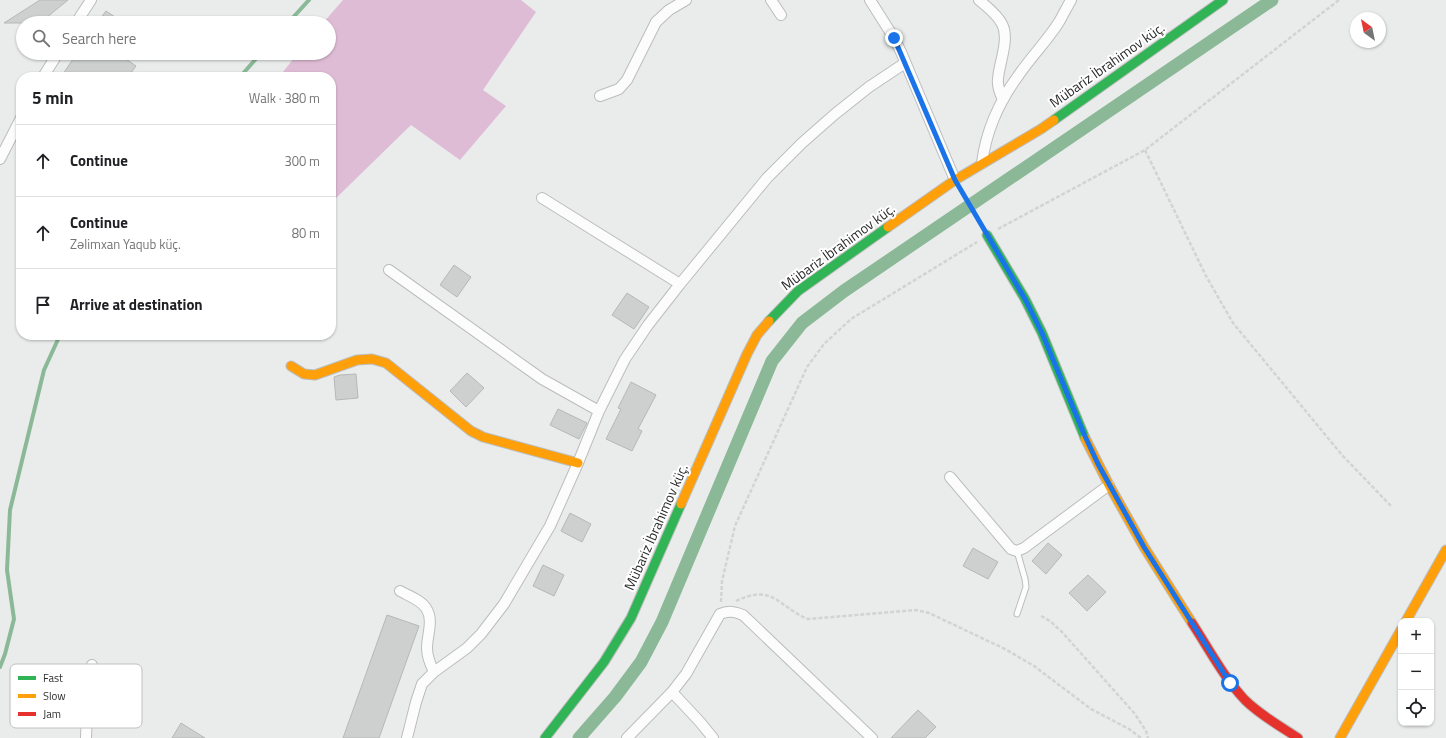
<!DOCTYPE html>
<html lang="en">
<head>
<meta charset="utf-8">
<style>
  :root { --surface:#fff; --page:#f2f2f2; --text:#202124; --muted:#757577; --line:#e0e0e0 }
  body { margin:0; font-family:"Titillium Web",sans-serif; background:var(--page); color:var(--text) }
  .controls { position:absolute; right:12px; bottom:12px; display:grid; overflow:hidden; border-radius:8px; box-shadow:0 1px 3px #0004 }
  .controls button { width:36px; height:36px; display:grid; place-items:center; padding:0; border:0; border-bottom:1px solid var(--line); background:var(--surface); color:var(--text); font:20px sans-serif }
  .compass { position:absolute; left:1350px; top:12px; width:36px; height:36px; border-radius:50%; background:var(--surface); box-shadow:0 1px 3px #0004; rotate:327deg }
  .stop { position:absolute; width:12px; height:12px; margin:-9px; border:3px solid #1a73e8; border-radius:50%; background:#fff }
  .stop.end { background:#1a73e8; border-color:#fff; box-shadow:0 1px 4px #0008 }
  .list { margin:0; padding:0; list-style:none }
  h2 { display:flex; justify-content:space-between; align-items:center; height:52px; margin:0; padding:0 16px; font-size:17px }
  h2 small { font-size:13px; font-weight:400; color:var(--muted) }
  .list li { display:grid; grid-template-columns:26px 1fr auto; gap:12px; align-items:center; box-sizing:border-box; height:72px; padding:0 16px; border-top:1px solid var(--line) }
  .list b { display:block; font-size:15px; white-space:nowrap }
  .list p { margin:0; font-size:13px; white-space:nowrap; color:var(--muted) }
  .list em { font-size:13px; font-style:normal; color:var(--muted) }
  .icon { flex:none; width:22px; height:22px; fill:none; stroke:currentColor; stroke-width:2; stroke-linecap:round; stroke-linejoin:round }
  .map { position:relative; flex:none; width:1446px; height:738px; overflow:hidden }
  .search { position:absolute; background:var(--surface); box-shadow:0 1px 3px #0004; left:16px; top:16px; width:320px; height:44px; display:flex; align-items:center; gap:10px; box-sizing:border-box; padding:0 14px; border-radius:22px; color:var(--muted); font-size:15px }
  .panel { position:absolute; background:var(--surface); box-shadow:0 1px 3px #0004; left:16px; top:72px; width:320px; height:268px; border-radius:16px }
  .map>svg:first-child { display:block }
</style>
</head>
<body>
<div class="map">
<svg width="1446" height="738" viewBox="0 0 1446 738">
  <rect width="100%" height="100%" fill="#eaeceb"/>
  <path fill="#debcd5" d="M343 0H521L536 12 483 90 506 106 460 160 411 125 331 203V77H279L298 53H329V23H323Z"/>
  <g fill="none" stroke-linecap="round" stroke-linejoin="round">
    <path stroke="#8bb997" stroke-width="4" d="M288 23 309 0
      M240 77 261 53
      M0 667 5 654 14 619 7 570 10 510 44 370 60 335"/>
    <path stroke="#8bb997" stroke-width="13" d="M579 738 615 697 641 662 662 622 772 361 802 323 844 291 1272 0"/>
  </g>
  <path fill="#ced0d0" stroke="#b6b8b7" d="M40 0H68L46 18 49 23H4Z
    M106 11 124 23H97Z
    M77 53H117L136 66 128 77H61Z
    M454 265 471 277 457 297 440 285Z
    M627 293 649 307 634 329 612 315Z
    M467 373 484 388 466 407 450 391Z
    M356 374 358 398 336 400 334 377 340 375Z
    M631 382 656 395 638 429 642 431 632 451 606 439 621 409 618 408Z
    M558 409 587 423 579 439 550 425Z
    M570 513 591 524 582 542 561 531Z
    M1048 543 1062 555 1046 574 1032 561Z
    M973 548 998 562 988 579 963 566Z
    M543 565 564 575 554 596 533 586Z
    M1088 575 1106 592 1087 611 1069 593Z
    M387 615 419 626 379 738H343Z
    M918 710 936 727 925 738H891Z
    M181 723 205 738H172Z"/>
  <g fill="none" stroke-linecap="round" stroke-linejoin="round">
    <defs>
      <path id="lane" d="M1017 551 1025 579 1026 587 1017 614"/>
      <path id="street" d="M771 0 781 15
        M870 0 894 38 901 52 955 180
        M979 0C987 7 997 14 1002 24 1010 39 999 63 998 79 997 86 1000 93 1003 100
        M76 23 91 0
        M43 77 58 53
        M600 96 619 89 627 80 656 22 669 10 686 0
        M0 159 21 118
        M982 163C986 131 999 102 1018 76 1031 57 1047 41 1059 22 1063 15 1067 7 1071 0
        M542 198 680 284
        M389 270 542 379 599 411
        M950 477 1011 549 1017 551 1024 548 1109 485
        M400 591C409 596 421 600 426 608 434 620 427 635 427 648 427 657 430 664 434 672
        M672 692 700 722 713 738
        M86 738 87 710 92 665
        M407 738 416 702 422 684 434 672 467 648 481 634 504 604 550 526 578 463 599 411 625 359 648 325 680 284 767 178 802 143 835 114 869 87 905 63
        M627 738 672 692 686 674 720 614C729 610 735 612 743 615L872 738"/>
      <path id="fast" d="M1054 120 1223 0
        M987 235 1025 299 1042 333 1085 438
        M769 321 798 291 888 227
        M545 738 604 662 631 618 681 504"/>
      <path id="slow" d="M888 227 955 180 1041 129 1054 120
        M291 366 304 374 315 375 357 360 372 359 386 363 471 431 483 437 578 463
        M1085 438 1109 485 1144 547 1192 623
        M681 504 747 354 757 335 769 321
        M1406 621 1446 550
        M1340 738 1401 630"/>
      <path id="jam" d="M1192 623C1209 649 1224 678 1245 700 1260 715 1280 726 1298 738"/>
    </defs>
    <use href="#lane" stroke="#bbbdbc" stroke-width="7"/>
    <use href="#street" stroke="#bbbdbc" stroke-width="12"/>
    <use href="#fast" stroke="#bbbdbc" stroke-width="11"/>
    <use href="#slow" stroke="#bbbdbc" stroke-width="11"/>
    <use href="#jam" stroke="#bbbdbc" stroke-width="11"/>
    <path stroke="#d2d3d2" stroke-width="2.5" stroke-dasharray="4 2" stroke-linecap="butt" d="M1145 150 1206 276 1233 323 1342 455 1391 506
      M962 191 981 225
      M998 229 1145 150 1339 0
      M736 601C774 583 778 607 808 619L916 610 929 613 1005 649 1034 666 1091 709 1129 729 1141 738
      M721 602 722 581 735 526 807 367 824 344 851 319 977 242
      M1041 616 1050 621 1062 632 1135 714 1146 731 1148 738"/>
    <use href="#lane" stroke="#fcfcfc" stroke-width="5"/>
    <use href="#street" stroke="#fcfcfc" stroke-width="10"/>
    <use href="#fast" stroke="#30b455" stroke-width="9"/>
    <use href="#slow" stroke="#ff9f0a" stroke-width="9"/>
    <use href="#jam" stroke="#e5322d" stroke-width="9"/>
  </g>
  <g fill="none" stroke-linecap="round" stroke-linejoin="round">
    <path stroke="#1a73e8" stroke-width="5" d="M894 38 955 180 1025 299 1042 333 1084 434 1098 464 1144 547 1230 683"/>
  </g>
  <g text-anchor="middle" stroke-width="4" stroke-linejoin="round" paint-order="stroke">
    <g font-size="14" fill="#2b2c2b" stroke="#fff">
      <text transform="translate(1107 65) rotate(-35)" y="5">Mübariz İbrahimov küç.</text>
      <text transform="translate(838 247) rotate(-36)" y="5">Mübariz İbrahimov küç.</text>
      <text transform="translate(656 527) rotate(-66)" y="5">Mübariz İbrahimov küç.</text>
    </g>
  </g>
  <rect x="10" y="664" width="132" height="64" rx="6" fill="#fff" stroke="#bfc0bf" stroke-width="1"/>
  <rect x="18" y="676" width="18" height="4" fill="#30b455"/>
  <rect x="18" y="694" width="18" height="4" fill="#ff9f0a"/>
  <rect x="18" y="712" width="18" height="4" fill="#e5322d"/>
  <g font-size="11" fill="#2b2c2b">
    <text x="43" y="682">Fast</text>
    <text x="43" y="700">Slow</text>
    <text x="43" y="718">Jam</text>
  </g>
</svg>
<div class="controls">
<button>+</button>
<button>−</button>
<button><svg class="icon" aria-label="locate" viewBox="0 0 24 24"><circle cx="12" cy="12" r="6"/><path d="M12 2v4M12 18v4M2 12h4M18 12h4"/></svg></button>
</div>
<svg class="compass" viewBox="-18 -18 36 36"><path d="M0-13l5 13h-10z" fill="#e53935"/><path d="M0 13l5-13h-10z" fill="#757577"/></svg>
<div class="stop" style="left:1230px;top:683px"></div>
<div class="stop end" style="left:894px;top:38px"></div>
<div class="search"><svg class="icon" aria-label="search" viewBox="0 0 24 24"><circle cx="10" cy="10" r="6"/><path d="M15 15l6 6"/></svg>Search here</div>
<section class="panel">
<h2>5 min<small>Walk · 380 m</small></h2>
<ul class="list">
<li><svg class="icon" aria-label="ahead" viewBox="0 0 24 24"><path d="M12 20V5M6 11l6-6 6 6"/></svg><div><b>Continue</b></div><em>300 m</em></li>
<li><svg class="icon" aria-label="ahead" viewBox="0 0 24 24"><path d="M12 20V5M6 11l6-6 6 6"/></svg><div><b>Continue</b><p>Zəlimxan Yaqub küç.</p></div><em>80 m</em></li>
<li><svg class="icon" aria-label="arrive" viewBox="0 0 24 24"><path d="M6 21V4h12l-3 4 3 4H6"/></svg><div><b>Arrive at destination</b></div></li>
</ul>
</section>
</div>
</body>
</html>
